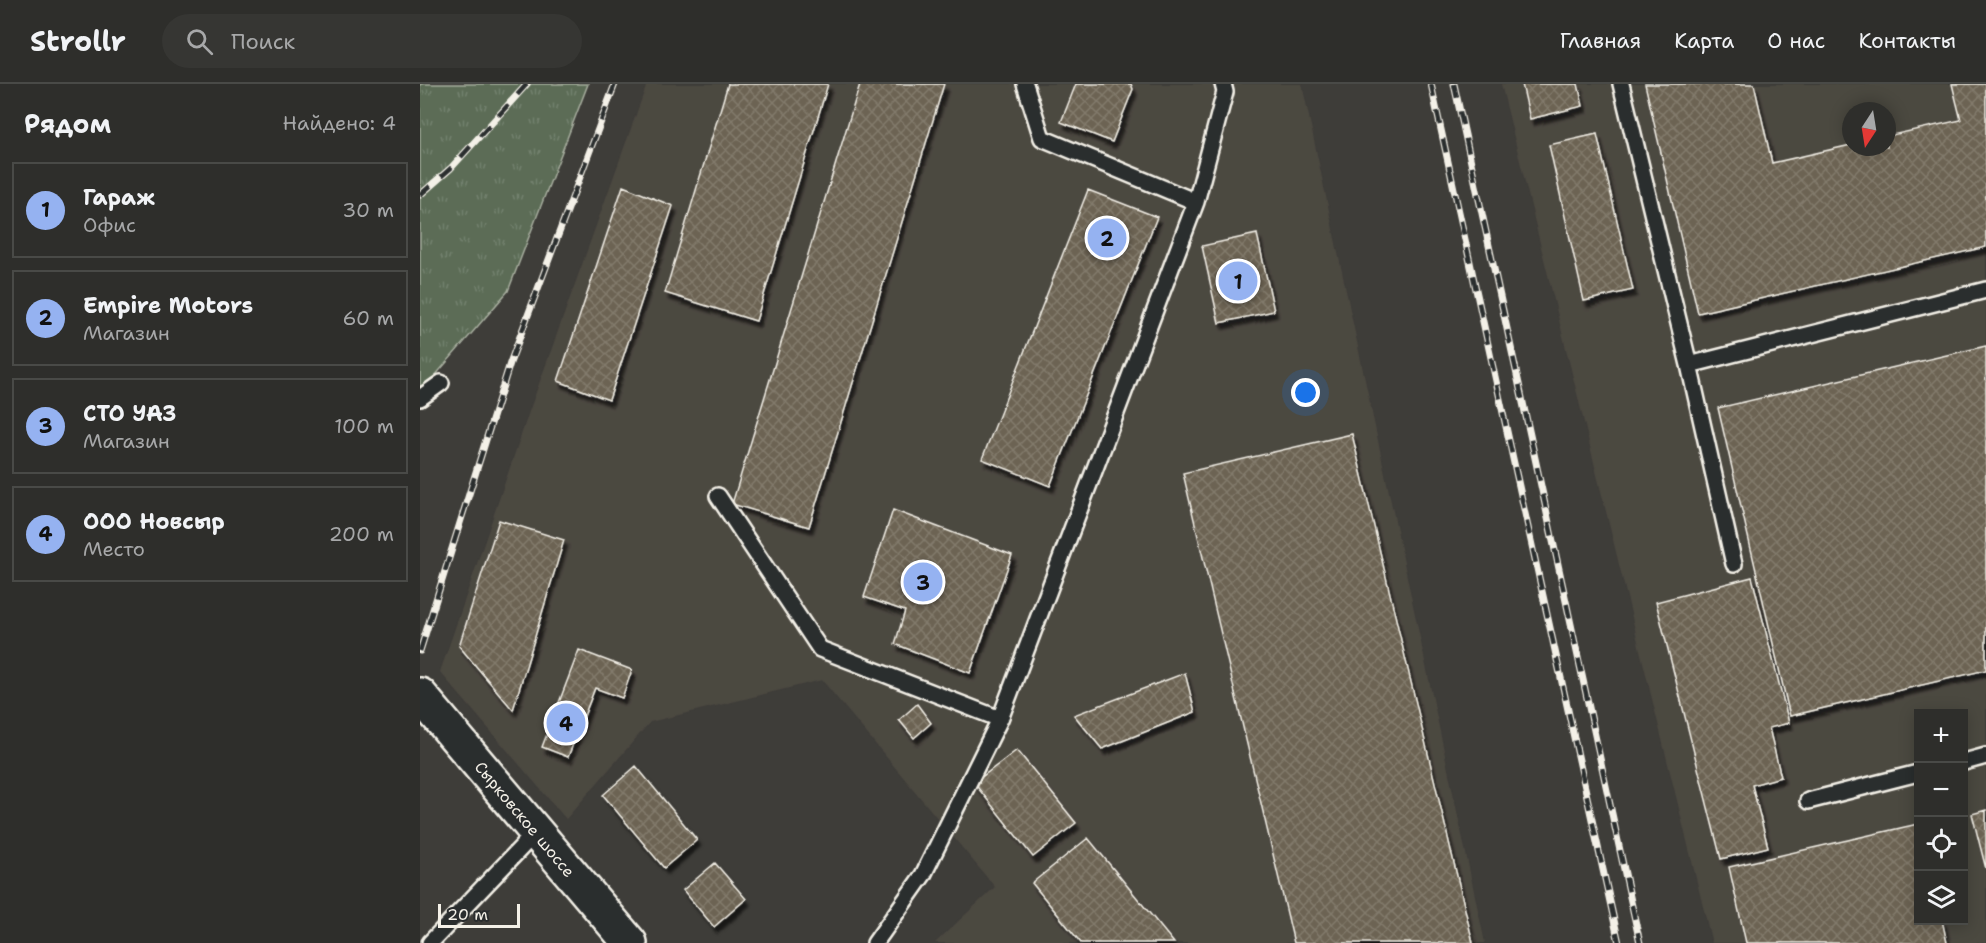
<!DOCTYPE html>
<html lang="ru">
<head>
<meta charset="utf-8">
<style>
  :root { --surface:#2e2e2b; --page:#363633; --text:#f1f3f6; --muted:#a7a8a9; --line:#494a47; --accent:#95b2f1 }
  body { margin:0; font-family:"Shantell Sans",sans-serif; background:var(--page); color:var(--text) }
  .controls { position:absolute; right:18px; bottom:18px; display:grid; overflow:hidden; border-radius:0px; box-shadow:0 3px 15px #0003 }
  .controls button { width:54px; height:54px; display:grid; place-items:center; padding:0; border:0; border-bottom:2px solid var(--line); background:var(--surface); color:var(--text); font:30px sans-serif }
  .compass { position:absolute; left:1422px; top:18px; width:54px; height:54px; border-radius:50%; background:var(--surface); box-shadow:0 3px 15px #0003; rotate:192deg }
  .scale { position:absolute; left:18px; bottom:15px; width:82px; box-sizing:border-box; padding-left:6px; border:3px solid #f4f1e8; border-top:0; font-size:16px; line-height:21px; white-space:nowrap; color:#f4f1e8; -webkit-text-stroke:4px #2a2d2e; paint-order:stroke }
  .you { position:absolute; left:886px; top:309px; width:21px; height:21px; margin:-15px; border:4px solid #fff; border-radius:50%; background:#1a73e8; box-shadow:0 0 0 9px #1a73e833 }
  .badge { display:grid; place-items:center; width:39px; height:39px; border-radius:50%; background:var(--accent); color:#111; font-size:20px; font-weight:700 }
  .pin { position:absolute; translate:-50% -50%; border:3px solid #fff; box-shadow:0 2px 6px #0006 }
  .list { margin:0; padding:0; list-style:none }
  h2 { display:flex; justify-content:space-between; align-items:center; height:78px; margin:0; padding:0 24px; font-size:26px }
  h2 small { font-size:20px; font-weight:400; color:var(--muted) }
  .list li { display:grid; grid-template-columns:39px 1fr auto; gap:18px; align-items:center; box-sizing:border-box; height:96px; margin:0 12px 12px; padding:0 12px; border:2px solid var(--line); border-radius:0px }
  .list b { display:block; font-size:22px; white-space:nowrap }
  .list p { margin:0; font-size:20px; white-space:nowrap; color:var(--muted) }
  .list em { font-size:20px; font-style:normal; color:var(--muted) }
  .icon { flex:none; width:33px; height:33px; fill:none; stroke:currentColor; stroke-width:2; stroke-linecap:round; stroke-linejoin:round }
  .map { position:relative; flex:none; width:1566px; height:859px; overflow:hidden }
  header { display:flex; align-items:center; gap:36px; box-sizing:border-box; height:84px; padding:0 30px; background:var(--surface); border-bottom:2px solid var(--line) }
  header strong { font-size:28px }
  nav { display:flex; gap:33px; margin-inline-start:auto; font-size:21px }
  .search { width:420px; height:54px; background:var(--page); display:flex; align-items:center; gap:15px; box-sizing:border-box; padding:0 21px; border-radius:33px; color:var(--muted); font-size:22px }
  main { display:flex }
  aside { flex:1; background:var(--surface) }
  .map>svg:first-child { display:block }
</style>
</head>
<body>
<header>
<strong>Strollr</strong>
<div class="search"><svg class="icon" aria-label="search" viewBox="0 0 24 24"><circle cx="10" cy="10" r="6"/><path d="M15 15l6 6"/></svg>Поиск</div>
<nav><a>Главная</a><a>Карта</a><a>О нас</a><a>Контакты</a></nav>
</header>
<main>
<aside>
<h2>Рядом<small>Найдено: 4</small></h2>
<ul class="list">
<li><span class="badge">1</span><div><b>Гараж</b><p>Офис</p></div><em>30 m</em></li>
<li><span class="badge">2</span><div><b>Empire Motors</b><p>Магазин</p></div><em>60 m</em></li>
<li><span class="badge">3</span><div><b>СТО УАЗ</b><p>Магазин</p></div><em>100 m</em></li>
<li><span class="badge">4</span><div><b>ООО Новсыр</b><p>Место</p></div><em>200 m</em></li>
</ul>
</aside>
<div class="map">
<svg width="1566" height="859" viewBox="0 0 1566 859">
  <defs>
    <pattern id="grass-tufts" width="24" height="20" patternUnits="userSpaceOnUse" patternTransform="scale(1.5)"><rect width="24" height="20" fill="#5b6c56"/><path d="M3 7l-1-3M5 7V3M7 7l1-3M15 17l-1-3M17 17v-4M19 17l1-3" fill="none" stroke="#73816e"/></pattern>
    <pattern id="building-cross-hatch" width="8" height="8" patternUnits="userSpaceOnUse" patternTransform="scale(1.5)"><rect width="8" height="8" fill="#6c6353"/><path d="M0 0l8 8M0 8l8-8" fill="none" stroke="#827a6c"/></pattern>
    <filter id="shadow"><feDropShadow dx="3.5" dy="6" stdDeviation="1.5" flood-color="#0009"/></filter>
  </defs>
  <rect width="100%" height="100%" fill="#3e3d39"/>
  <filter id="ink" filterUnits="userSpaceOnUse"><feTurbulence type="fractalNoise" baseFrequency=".0167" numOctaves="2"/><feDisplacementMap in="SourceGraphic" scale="12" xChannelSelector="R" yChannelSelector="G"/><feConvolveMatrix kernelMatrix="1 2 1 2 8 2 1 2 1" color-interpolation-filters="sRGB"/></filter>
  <g filter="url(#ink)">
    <path fill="#4c4841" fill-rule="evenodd" d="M227 0H882L1065 859H515L575 803 402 596 230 638 146 735 20 588 110 325Z
      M1081 0H1566V859H1292ZM1431 27H1467V63H1431ZM1498 630H1544V836H1498Z"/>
    <path fill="url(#grass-tufts)" stroke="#a8ae9f" stroke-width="1.5" d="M0 0H168L88 207 8 300 0 304Z"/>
    <path fill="url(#building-cross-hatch)" stroke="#f4f1e8" stroke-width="1.5" filter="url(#shadow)" d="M308 0H408L336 237 245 209Z
      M440 0H524L389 443 312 420Z
      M656 0H711L713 5 692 58 641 38Z
      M1102 0H1158L1163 22 1110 35Z
      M1225 0H1334L1352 79 1431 61V63H1467V52L1541 36 1532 0H1566V163L1278 229Z
      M1177 50 1213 206 1164 217 1129 61Z
      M203 102 253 122 189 316 138 297Z
      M668 106 737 133 630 402 562 375Z
      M837 150 854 227 799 239 782 162Z
      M1566 262V586L1370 632 1298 324Z
      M932 350 1053 859H874L763 389Z
      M473 426 592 471 550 589 475 560 485 527 444 513Z
      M79 436 144 456 93 626 39 562Z
      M1332 493 1369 639 1349 644 1361 693 1332 701 1348 763 1301 775 1236 518Z
      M159 566 212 586 202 614 175 604 148 673 122 663Z
      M765 589 775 628 682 665 654 631Z
      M497 620 511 639 494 654 479 636Z
      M597 666 656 739 613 773 554 699Z
      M216 682 277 756 244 784 183 711Z
      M1566 726V785L1552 730Z
      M1498 740V836H1522L1527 859H1326L1309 783Z
      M668 754 754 859H661L612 799Z
      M295 779 326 815 294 843 263 806Z"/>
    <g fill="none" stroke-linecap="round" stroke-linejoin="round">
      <defs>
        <path id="service" d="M605 0 622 54 776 118
          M1201 0 1269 281 1314 480
          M1269 281 1566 206
          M0 314 21 299
          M298 412 400 565 580 635
          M1544 678 1566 672
          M1388 717 1498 689
          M10 859 116 748
          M455 859 503 791 580 635 776 118 805 8 803 0"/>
        <path id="primary" d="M0 611 210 859"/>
      </defs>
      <use href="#service" stroke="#f4f1e8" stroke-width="20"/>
      <use href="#primary" stroke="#f4f1e8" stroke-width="38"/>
      <use href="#service" stroke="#2a2d2e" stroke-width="15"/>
      <use href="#primary" stroke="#2a2d2e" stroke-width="33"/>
      <defs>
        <path id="rail" d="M1011 0 1199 859
          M1034 0 1220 859
          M0 111 31 84 107 0
          M0 567 90 279 195 0"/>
      </defs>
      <use href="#rail" stroke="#f4f1e8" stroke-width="7"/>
      <use href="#rail" stroke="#2a2d2e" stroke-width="4.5" stroke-dasharray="14" stroke-linecap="butt"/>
    </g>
  </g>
  <g text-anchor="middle" stroke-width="4.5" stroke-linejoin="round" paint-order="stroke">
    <g font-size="16" fill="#f4f1e8" stroke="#2a2d2e">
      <text transform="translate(105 735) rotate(50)" y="6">Сырковское шоссе</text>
    </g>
  </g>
</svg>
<div class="controls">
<button>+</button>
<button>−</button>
<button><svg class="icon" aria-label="locate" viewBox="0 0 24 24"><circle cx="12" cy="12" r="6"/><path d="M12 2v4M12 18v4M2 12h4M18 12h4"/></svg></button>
<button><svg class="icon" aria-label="layers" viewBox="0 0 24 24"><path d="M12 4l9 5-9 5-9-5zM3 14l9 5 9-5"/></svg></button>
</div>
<svg class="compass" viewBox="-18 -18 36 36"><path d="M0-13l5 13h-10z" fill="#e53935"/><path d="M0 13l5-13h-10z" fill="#a7a8a9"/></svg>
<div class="scale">20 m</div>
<div class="you"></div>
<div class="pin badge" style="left:818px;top:197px">1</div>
<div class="pin badge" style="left:687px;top:154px">2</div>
<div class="pin badge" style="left:503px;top:498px">3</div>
<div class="pin badge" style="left:146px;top:639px">4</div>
</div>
</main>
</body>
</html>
